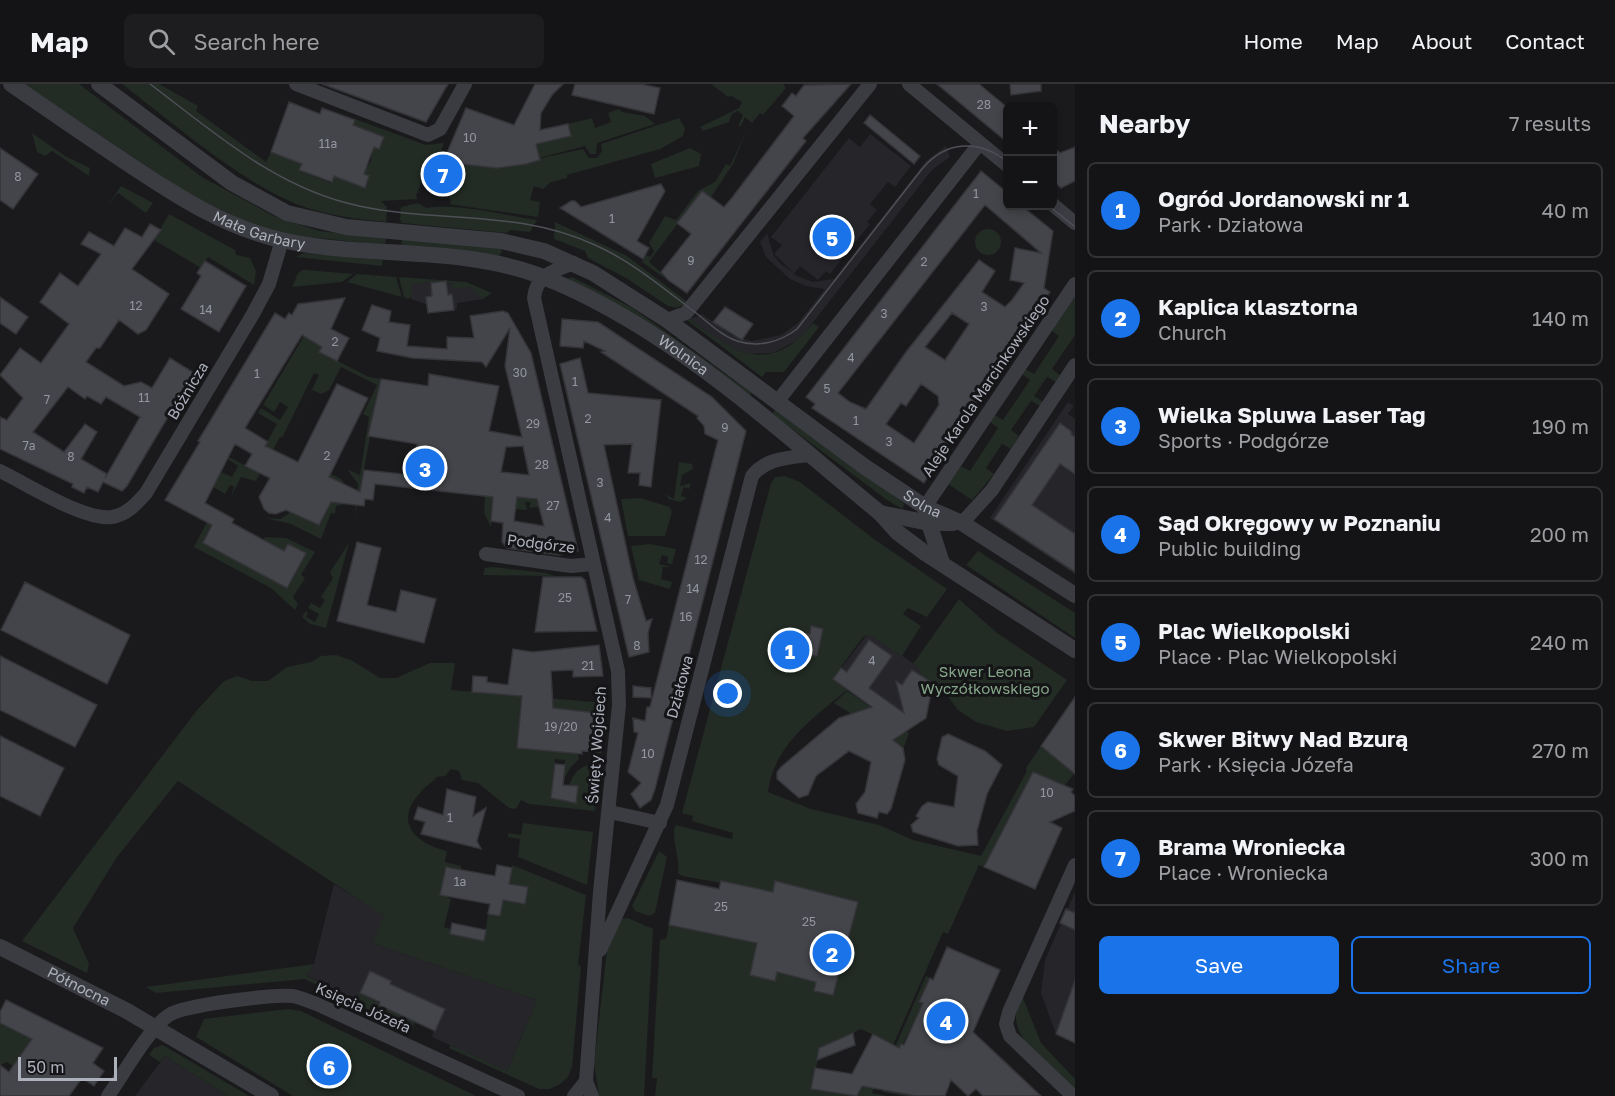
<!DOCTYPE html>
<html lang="en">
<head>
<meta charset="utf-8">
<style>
  :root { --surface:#141416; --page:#1d1d1f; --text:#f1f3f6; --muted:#9d9ea1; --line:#333335; --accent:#1a73e8 }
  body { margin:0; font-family:"Golos Text",sans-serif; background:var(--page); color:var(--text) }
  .controls { position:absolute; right:18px; top:18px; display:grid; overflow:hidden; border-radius:9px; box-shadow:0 3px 9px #0003 }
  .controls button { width:54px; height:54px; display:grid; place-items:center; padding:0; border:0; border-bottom:2px solid var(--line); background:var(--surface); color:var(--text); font:30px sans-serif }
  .scale { position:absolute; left:18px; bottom:15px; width:99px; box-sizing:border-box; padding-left:6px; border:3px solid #adb1bc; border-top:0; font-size:16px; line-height:21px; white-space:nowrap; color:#adb1bc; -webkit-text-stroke:4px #151518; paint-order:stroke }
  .you { position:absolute; left:728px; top:610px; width:21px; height:21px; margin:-15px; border:4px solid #fff; border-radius:50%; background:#1a73e8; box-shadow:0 0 0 9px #1a73e833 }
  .badge { display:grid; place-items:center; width:39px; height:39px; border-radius:50%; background:var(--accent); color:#fff; font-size:20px; font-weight:700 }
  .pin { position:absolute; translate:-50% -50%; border:3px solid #fff; box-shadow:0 2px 6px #0006 }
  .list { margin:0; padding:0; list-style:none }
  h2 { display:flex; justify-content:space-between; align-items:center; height:78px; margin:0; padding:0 24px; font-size:26px }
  h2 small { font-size:20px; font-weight:400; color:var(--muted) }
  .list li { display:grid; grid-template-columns:39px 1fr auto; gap:18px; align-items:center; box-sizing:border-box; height:96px; margin:0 12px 12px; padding:0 12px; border:2px solid var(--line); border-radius:9px }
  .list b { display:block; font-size:22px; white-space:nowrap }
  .list p { margin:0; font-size:20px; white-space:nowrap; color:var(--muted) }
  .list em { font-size:20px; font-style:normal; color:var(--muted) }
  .actions { display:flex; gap:12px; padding:18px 24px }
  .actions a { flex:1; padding:14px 0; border:2px solid var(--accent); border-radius:9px; text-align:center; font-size:21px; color:var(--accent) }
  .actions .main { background:var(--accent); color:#fff }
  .icon { flex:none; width:33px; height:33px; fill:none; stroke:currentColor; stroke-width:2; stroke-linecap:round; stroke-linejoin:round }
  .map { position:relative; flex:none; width:1075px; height:1012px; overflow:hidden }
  header { display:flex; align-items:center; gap:36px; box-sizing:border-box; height:84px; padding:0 30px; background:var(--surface); border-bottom:2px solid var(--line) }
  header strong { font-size:28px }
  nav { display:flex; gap:33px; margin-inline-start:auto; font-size:21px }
  .search { width:420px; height:54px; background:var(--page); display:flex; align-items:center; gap:15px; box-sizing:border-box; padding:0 21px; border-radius:9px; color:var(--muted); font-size:22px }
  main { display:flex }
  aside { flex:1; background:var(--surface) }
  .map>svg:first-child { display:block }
</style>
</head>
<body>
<header>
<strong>Map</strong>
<div class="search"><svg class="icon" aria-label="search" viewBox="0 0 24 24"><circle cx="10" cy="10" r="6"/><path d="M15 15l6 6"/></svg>Search here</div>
<nav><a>Home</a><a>Map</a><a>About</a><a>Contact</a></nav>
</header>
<main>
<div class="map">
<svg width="1075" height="1012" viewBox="0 0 1075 1012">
  <rect width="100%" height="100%" fill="#1a1a1d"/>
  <path fill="#26262a" d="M870 50 911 82 895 103 888 98 870 120 877 126 867 138 870 140 830 190 826 187 818 196 800 182 794 190 797 192 813 198 834 195 926 77 946 62 950 73 932 86 800 255 773 269 744 270 717 256 690 235 702 230 731 251 752 257 781 251 798 239 825 205 806 202 790 195 766 173 760 158 767 149 774 172 781 180 794 189 774 170 782 161 771 153 849 54 860 63Z
    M444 197 447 200 454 199V203H470L484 215 457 219V225L428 229 426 220 411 215V200Z
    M1068 318 1074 322 1068 330 1075 335V490L990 434Z
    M868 549 922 585 918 590 933 599 926 634 907 647 833 595Z
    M334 800 385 832 372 859 537 916 507 987 432 953 434 947 360 909 356 916 308 892 305 895 314 880Z
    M1075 808V959L1056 950 1041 909 1045 876Z
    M165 972 228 1012H135Z"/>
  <path fill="#222b24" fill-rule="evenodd" d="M22 0H79L202 93 274 132 319 147 386 154 385 161 290 151 257 143 192 112Z
    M122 0H159L198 22 196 27 266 78 271 68 303 80 299 87 331 99 333 92 365 103 369 92 363 90 371 77 373 62 379 64 384 53 352 41 355 35 426 61 444 59 439 73 436 72 435 77 431 74 416 112 418 115 381 117 387 123 386 138C355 135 324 131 296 120 238 96 172 38 122 0Z
    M711 0H783L786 4 763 31 760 29 752 39 745 33 741 42H738L743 31 738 27 732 30 729 38 703 47 700 43 739 24 742 18 731 12 728 13Z
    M619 25 622 28 645 32 655 40 597 59 596 70H590L585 62 539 74 536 60 570 52 568 40 592 34 595 44 611 38 608 29Z
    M679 34 685 44 683 52 660 65 567 91V94L551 98 543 105 534 102 530 116 540 118 538 133 449 120 451 117 442 98 450 79 497 84 583 65 589 74H597L602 67 601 60Z
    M747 45 733 80 711 113 702 107 649 178 664 191 663 193 642 178 646 171 650 173 654 167 649 159 665 132 676 136 698 107 715 98 726 80 730 82Z
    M32 49 65 72 90 84 89 92 52 67 45 72 37 68Z
    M690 64 701 70 699 82 655 94 651 80Z
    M121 102 153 119 146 129 118 109 108 121Z
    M418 119 426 124C461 119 501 131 537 136L530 148 510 146 507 149 402 139 400 136 401 123Z
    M169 130 235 166 236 171 250 174 256 187 254 201 208 173 201 184 154 156Z
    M555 138 627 172 689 219 676 224 668 222 626 194 588 174 585 167 554 155Z
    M975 158a13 13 0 1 1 26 0a13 13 0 1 1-26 0Z
    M402 155 501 164 502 168 499 172 401 162Z
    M304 169 383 176 382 182 296 173Z
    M303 186H307L353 190 342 198 292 203 298 189Z
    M357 190 396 193 402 213 347 198Z
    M399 193 466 198 492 209 483 215 470 203 451 205 453 199 447 200 444 197 412 200V212L408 215 404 213Z
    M572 193 631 223 752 309 748 313C689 271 633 225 567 195Z
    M1075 211V251L1052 285 1060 291 1056 298 1047 293 1034 312 1043 318 1040 322 1031 317 1011 346 1019 352 1011 365 1002 360 986 384 994 390 972 416 948 400 961 382 970 387 998 344 990 338 995 331 1003 336 1030 296 1022 290 1025 285 1034 290 1059 252 1051 246Z
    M690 235C734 270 771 292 813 239L819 243 784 288H766L762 293 687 236Z
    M304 252 322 263 320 268 369 293 381 295 355 433 358 400 347 385 360 391 369 333 363 330 377 301 341 283 329 306 321 310 312 306 287 357 319 291 314 289 282 354 280 353 256 397 241 393 231 413 234 403 230 401 225 410 213 403 221 388 232 393 238 382 226 374 227 372 252 385 277 340 258 329 261 324 280 336 288 323 280 318 274 328 263 321Z
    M775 326 905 420 902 425 887 416 772 330Z
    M679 378 692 380 693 385 682 391 680 402 691 399 689 405 684 403 681 412 687 414 680 418 669 415 665 410 674 415Z
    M331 390 341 395 346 401 345 420 336 422 335 430 331 429 321 455 291 440 265 434 280 435 291 428 319 441 340 399 329 393Z
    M785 392 800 398 874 455 947 505 927 533 908 524 903 530 921 542 902 572 868 550 863 553 833 594 847 606C813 634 774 661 768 708L811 725 879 741 913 756 981 772 1027 687 1026 684 1041 662 1074 690 1064 702 1033 688 1003 746 1023 772 996 760 984 783 979 781 948 850 943 848 872 1009 887 1012H655L657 994H652L660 856 666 855 669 841 757 859 773 808 682 792 678 789C680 772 671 756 675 741L732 755 733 749 692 737 693 732 682 729 771 399 775 393ZM861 945 886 957 857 1012 812 1005 820 964Z
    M486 399 528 403 527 414 538 416 539 423 529 424 531 418H525L527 426 515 425 518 410 493 408 491 443 484 429Z
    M640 414 670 423 672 428 665 452H628L621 415Z
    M207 438 215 439 203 459 287 504 305 469 288 460 284 467 264 456 265 453 286 454 315 468 301 491 305 494 293 513 298 520 295 526 271 504 194 463Z
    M349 459 326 544 310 540 302 533 306 527 308 529 306 533 315 538 319 530 308 524 311 519 320 524 325 516 321 513 333 494 330 488Z
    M650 460 676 465 672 480 667 479 668 473 662 471 659 480 671 483H663L661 495 672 498 670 505 639 496 631 462Z
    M978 467 1075 529V554L966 481Z
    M493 483 546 489 555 492 483 491 485 484Z
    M959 515 997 549 1067 596 1034 643 1007 647 976 638 958 626 941 603 918 590 921 585 913 580Z
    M336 571 351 576 380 594H396L430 579H455L451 606 606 619 605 630 521 621 517 664 577 667 579 675 570 684 563 697 565 676 555 675 552 714 576 719 569 702C574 686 583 679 600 680L595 727 529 720 521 716 516 725 509 724 478 699 462 696 459 687 451 685 445 692 437 693C432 699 425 702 420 709 393 738 416 760 447 767L445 778 461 782V786L446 784 440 810 451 815 444 843 451 845 450 850 484 857 488 830 500 832 503 816 528 803 509 799 512 781 586 811 578 881 581 882 572 983 568 993 560 1000 550 1005H539L449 964 451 961 507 987 537 916 372 859 384 832 178 697 117 773 73 844 89 880 87 889 22 857 197 626 224 597 237 592 252 597H268L287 583 311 578 321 572Z
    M847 607 909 649 904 663 834 619Z
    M523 739 593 748 587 801 518 773 520 755 508 753V749L521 751Z
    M659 767 667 773 655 829 649 832 635 827 632 822Z
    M628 834 653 845 644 1012H599L594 980 607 866 621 835Z
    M314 880 307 892 346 911 344 915 305 895 156 909 146 903Z
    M926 892 930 894 919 917 923 919 881 1005 931 1012H904L883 1008 878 1002Z
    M360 909 415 938 411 946 354 919Z
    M1023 914 1041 959 1075 995V1006C1053 985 996 947 1023 914Z
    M288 925 301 927 476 1012H293L196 953 204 935Z
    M0 939 32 955 13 982 7 978 0 981Z
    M163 961 249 1012H228L165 972 160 978 149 971 154 964Z"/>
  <path fill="#44454a" stroke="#353439" stroke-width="1.5" fill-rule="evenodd" d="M322 0H448L426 38Z
    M535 0H563L552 11 541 29 540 46 568 40 571 52 536 60 540 76 526 80 497 84 443 78 466 24 514 41Z
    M575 0H641L660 4 654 30 572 11Z
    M851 0 803 54 806 57 687 209 668 196 661 188 691 150 677 139 702 107 724 123 731 115 794 32 782 22 792 9 796 12 804 1Z
    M937 0H979L1008 24V59Z
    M1010 0H1041V7L1011 11Z
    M289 18 320 30 322 24 355 36 353 41 384 53 379 65 374 63 369 76 364 90 369 92 365 104 334 92 332 98 299 86 302 80 271 68Z
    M870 31 920 72 914 80 864 39Z
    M1053 63 1060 69 1075 63V97L1061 104 1053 97Z
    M0 64 38 90 13 125 0 116Z
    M981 87 1008 109V122H1022L1053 147 1044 204 1050 208 924 399 812 324 815 320 806 313ZM985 121 1041 169 1015 164 1010 196 1024 199 1012 216 1005 223 982 208 995 187 979 176 906 268 866 325 850 318 838 309ZM952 229 969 240 945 276 925 263ZM921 300 938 312 939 321 914 359 886 340 901 319 906 322Z
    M661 100 665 107 637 157 649 164 643 175 560 124 571 117H575L581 123Z
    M150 140 161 146 132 185 169 210 146 246 138 250 119 236 100 264H96L86 278 124 302 141 298 152 304 170 274 194 289 127 402 122 407 103 398 98 408 87 403 84 409 72 403 73 400 0 365V333L7 336 23 314 0 291 20 264 41 279 69 240 40 218 60 189 78 202 101 170 81 160 89 148 114 162 125 144 142 153ZM68 303 85 315 87 312 101 320 106 313 140 333 105 394 107 390 81 375 97 348 85 340 64 368 33 348Z
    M205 177 246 202 219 248 181 225 201 192 197 189Z
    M446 197 448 211 452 210 454 226 428 229 426 213 432 212 431 199Z
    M0 213 28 233 16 250 0 239Z
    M345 214 331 245 349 254 337 277 319 268 322 263 302 251 245 344 268 358 265 362 298 378 337 300 368 314 329 393 360 408 364 386 412 391 417 360 368 352 381 295 428 302 429 290 499 302 489 347 522 353 505 282 510 244 486 283 482 278 412 274 377 267 380 254 362 246 372 221 391 227 389 238 410 241 407 262 447 265V253L474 254 470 232 503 227 508 229 531 269 578 467 559 471 507 464 502 458 503 439 491 437 493 413 375 400 373 416 365 415 364 422 331 418 319 441 286 426 276 430 269 429 264 425 259 413 270 394 245 382 252 370 235 360 205 419 234 435 232 439 284 467 288 460 306 469 287 504 203 459 212 441 165 416 200 358 198 357 275 229 285 235 289 229 292 231 298 220ZM523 362 529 391 501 388 506 363ZM517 413 537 415 544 442 514 437Z
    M725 223 753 240 742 256 713 238Z
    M562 235 598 238 712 313 746 347 655 705 651 716 640 724 631 710 641 699 628 688 638 649 634 648 633 634 645 637 647 623H650L718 356 705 350 704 342 697 334 698 332 601 268 605 267 584 257 583 264 560 262Z
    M580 274 588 309 661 316 651 403 639 401 640 389H628L632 360 604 361 633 494 646 537 652 535 648 549 649 568 629 573 560 280Z
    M1060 339 1072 348 1071 350 1075 353V390L1060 380 1032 421 1075 450V488L994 435Z
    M357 458 381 464 367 521 396 528 401 506 436 515 424 559 337 537Z
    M543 493H581L585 496 597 547 535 548Z
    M25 498 130 551 107 600 1 546Z
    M811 542 823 545 817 572 791 570 792 550H810Z
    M869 556 892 572 869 604 904 629 896 597 902 601 912 586 933 599 926 634 893 656 903 664 905 676 891 725 887 730 879 728 877 734 858 729 856 720 865 708 871 678 849 667 816 692 808 711 799 714 777 695V688L781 683 839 634 872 623 833 595 841 584 847 588Z
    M599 561 603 592 573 593V586L551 587 553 624 605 630 601 668 582 667V670L517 664 522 612 472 608 473 592 487 593V598L508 601 513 565 533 568Z
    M0 572 97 621 75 663 0 626Z
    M633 602 651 604V614L633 613Z
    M1075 613V690L1041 662Z
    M948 650 985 667 1002 681 987 710 977 747 978 761 958 762 913 748 911 741 919 734 916 732 922 722 928 718 954 723 958 692 939 681 937 675 942 653Z
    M0 652 64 684 40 732 0 712Z
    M555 680 565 681 563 701 578 702 576 719 551 714Z
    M1033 688 1073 705 1071 708 1075 712V727L1050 738 1062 744 1035 805 984 783Z
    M447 705 476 713 473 732 486 724 477 757 481 765 421 750 425 738 414 735 418 723 443 731Z
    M497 781 512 784 509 800 528 803 525 820 503 816 500 832 488 830 490 820 440 811 446 783 495 792Z
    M677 796 719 805 721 797 773 808 775 797 858 818 833 911 814 907 816 898 777 888 775 897 750 891 757 859 669 841Z
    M1066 825 1075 829V846L1060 839Z
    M452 839 486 846 484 857 450 850Z
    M947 863 1000 886 973 948 1041 1012H983L976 1005 968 1012 951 996 945 1012H916L862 1002 857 1012 811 1005 815 984 852 990 873 950 899 964 901 960 904 961 923 919 919 918 930 894 933 896Z
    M370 887 391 897 390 900 445 925 435 947 379 921 380 918 360 909Z
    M1075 896V959L1056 950Z
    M6 916 103 964 93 979 104 987 94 1002 82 994 69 1012H0V981L9 988 32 955 0 939V928Z
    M853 949 855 961 817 976 819 964Z"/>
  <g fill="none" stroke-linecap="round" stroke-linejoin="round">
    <path stroke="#3b3c42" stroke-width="14" d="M296 0 428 51 440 45 465 0
      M909 0 1008 82
      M1052 120 1075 139
      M574 179C555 186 536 191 534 214L618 587 619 621 600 808 586 997 592 1012
      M667 236 686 229 870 0
      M777 318 980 59
      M0 387C27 400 84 437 112 433 128 430 136 420 146 409L253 230 269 200 282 156
      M925 423 1075 200
      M962 439 992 406 1075 281
      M486 470 571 482 593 480
      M610 728 660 739
      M600 866 667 721 752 392C766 374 787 374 809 371
      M108 1012C123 991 149 944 169 931 184 921 274 910 293 912 302 914 311 918 319 921L518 1012
      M574 1012 586 997
      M1073 1012 1010 952 1006 940 1009 928 1075 781"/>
    <g stroke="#3b3c42" stroke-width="16">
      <path id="s1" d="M11 0C47 25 82 49 118 73 172 109 226 146 291 158 373 174 459 162 538 191 665 239 776 344 880 429L897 448 925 469 1075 566"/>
      <path id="s2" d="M99 0 232 99 287 129 346 143 501 157 544 167 593 189 667 236 865 383 925 423 962 439 1075 511"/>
      <path d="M880 429 929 439H953"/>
      <path d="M926 430 942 479"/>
      <path id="s3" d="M0 863 127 927 271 1012"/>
    </g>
    <path stroke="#4e5057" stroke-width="1.5" d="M150 0C215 49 277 105 359 122 440 139 517 125 595 161 633 178 663 204 696 229 709 239 722 252 737 257 758 264 780 258 797 245L922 85C946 56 979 55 1008 78
      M1049 122 1075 143"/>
  </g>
  <g text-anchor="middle" stroke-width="6" stroke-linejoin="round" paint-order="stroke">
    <g font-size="12" fill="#9396a0">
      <text x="984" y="25">28</text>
      <text x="470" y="58">10</text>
      <text x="328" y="64">11a</text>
      <text x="18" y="97">8</text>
      <text x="976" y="114">1</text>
      <text x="612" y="139">1</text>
      <text x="691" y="181">9</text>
      <text x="924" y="182">2</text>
      <text x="136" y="226">12</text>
      <text x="984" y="227">3</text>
      <text x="206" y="230">14</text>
      <text x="884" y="234">3</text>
      <text x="335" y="262">2</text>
      <text x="851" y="278">4</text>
      <text x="520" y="293">30</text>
      <text x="257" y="294">1</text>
      <text x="575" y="302">1</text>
      <text x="827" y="309">5</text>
      <text x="144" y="318">11</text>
      <text x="47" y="320">7</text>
      <text x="588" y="339">2</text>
      <text x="856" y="341">1</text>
      <text x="533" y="344">29</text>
      <text x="725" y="348">9</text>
      <text x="889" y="362">3</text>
      <text x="29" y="366">7a</text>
      <text x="327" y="376">2</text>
      <text x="71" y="377">8</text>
      <text x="542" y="385">28</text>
      <text x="600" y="403">3</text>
      <text x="553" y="426">27</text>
      <text x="608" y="438">4</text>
      <text x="701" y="480">12</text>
      <text x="693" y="509">14</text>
      <text x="565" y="518">25</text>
      <text x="628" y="520">7</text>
      <text x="686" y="537">16</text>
      <text x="637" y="566">8</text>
      <text x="872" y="581">4</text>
      <text x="588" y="586">21</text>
      <text x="561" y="647">19/20</text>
      <text x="648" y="674">10</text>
      <text x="1047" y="713">10</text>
      <text x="450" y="738">1</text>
      <text x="460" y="802">1a</text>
      <text x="721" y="827">25</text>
      <text x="809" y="842">25</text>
    </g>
    <g font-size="15" fill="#adb1bc" stroke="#151518">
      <text dy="5" stroke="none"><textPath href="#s1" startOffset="290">Małe Garbary</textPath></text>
      <text dy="5" stroke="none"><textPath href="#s1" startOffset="740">Wolnica</textPath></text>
      <text transform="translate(986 302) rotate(-56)" y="5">Aleje Karola Marcinkowskiego</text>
      <text transform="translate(188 307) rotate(-59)" y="5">Bóżnicza</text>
      <text dy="5" stroke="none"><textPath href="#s2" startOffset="945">Solna</textPath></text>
      <text transform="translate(541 460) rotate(7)" y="5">Podgórze</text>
      <text transform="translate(680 603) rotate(-75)" y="5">Działowa</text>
      <text transform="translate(597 661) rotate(-86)" y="5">Święty Wojciech</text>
      <text dy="5" stroke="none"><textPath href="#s3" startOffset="88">Północna</textPath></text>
      <text transform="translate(363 924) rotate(24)" y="5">Księcia Józefa</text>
    </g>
    <g font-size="15" fill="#85a688" stroke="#151518">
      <text x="985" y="593">Skwer Leona<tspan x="985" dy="17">Wyczółkowskiego</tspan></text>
    </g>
  </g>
</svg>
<div class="controls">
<button>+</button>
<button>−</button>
</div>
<div class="scale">50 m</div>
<div class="you"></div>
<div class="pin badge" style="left:790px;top:566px">1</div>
<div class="pin badge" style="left:832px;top:869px">2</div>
<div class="pin badge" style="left:425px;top:384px">3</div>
<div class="pin badge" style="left:946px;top:937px">4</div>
<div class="pin badge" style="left:832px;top:153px">5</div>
<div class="pin badge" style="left:329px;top:982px">6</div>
<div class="pin badge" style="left:443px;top:90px">7</div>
</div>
<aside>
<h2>Nearby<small>7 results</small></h2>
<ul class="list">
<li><span class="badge">1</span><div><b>Ogród Jordanowski nr 1</b><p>Park · Działowa</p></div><em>40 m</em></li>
<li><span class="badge">2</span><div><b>Kaplica klasztorna</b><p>Church</p></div><em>140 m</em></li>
<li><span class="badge">3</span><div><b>Wielka Spluwa Laser Tag</b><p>Sports · Podgórze</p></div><em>190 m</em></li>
<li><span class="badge">4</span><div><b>Sąd Okręgowy w Poznaniu</b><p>Public building</p></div><em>200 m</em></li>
<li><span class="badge">5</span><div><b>Plac Wielkopolski</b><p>Place · Plac Wielkopolski</p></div><em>240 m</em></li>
<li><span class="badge">6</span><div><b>Skwer Bitwy Nad Bzurą</b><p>Park · Księcia Józefa</p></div><em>270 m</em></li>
<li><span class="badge">7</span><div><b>Brama Wroniecka</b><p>Place · Wroniecka</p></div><em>300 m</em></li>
</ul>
<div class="actions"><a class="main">Save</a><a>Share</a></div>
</aside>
</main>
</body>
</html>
